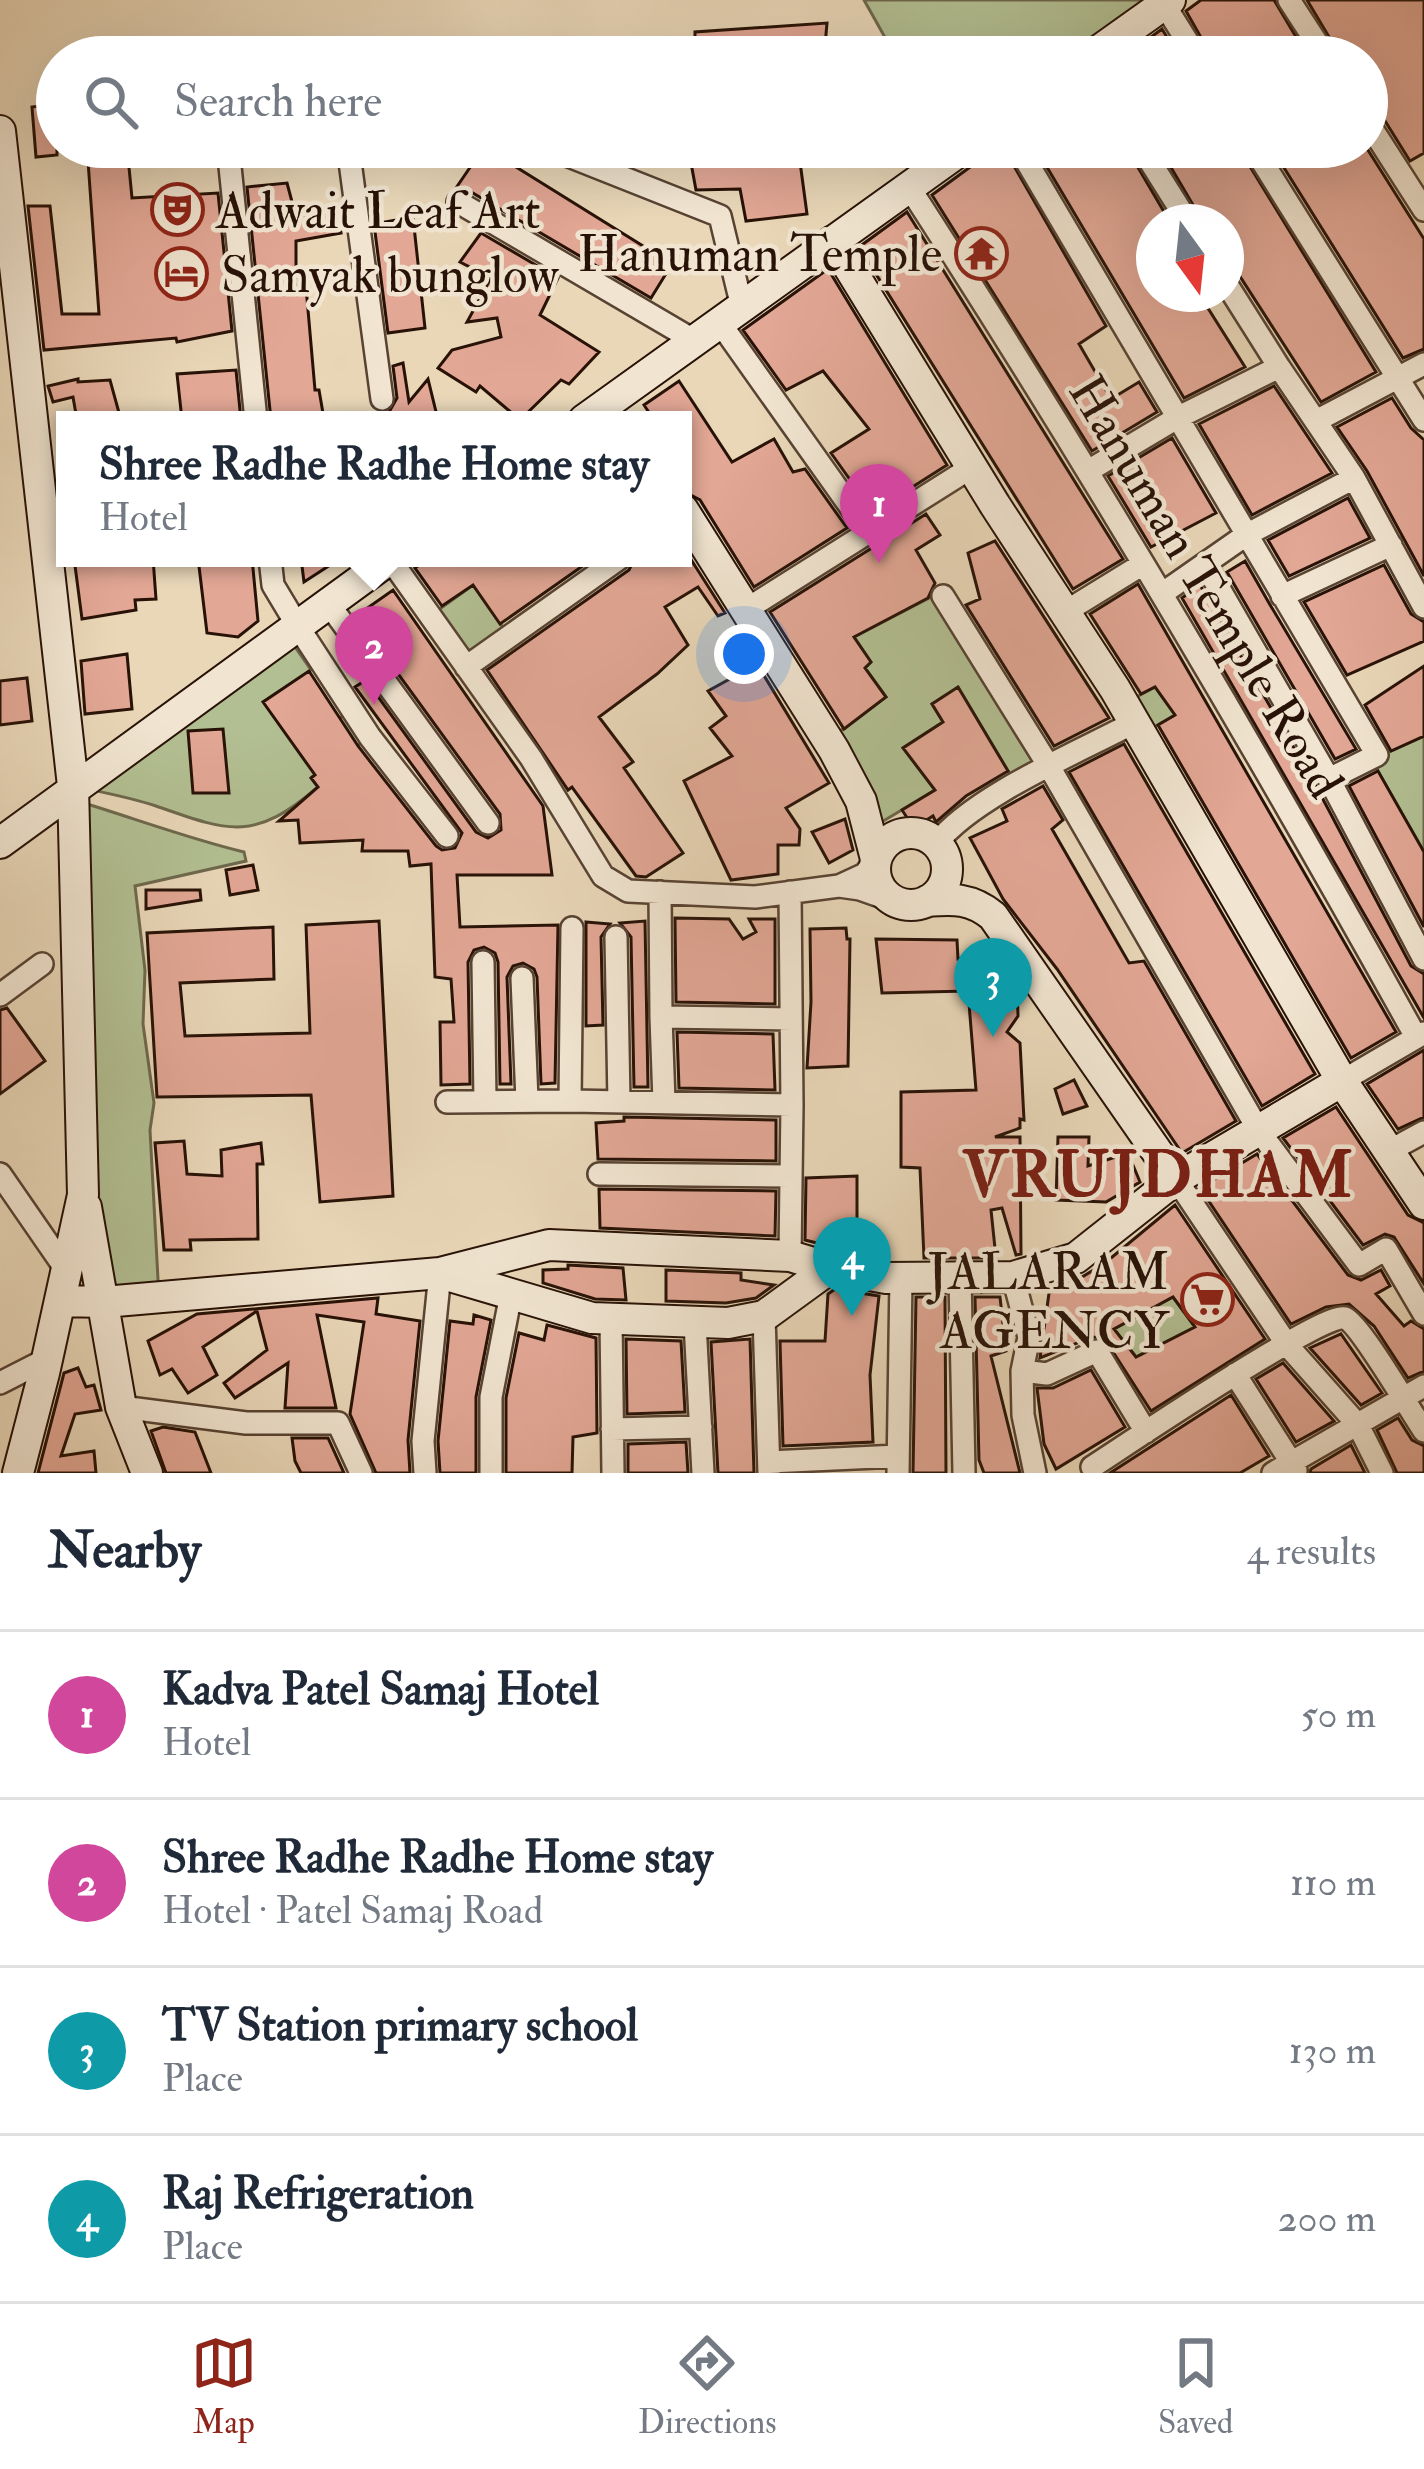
<!DOCTYPE html>
<html lang="en">
<head>
<meta charset="utf-8">
<style>
  :root { --surface:#fff; --page:#f6f6f7; --text:#1f2937; --muted:#747a83; --line:#e0e1e3; --accent:#8f2418 }
  body { margin:0; font-family:"IM FELL Double Pica",serif; background:var(--page); color:var(--text) }
  .compass { position:absolute; left:1136px; top:204px; width:108px; height:108px; border-radius:50%; background:var(--surface); box-shadow:0 12px 48px #0002; rotate:165deg }
  .you { position:absolute; left:744px; top:654px; width:42px; height:42px; margin:-30px; border:9px solid #fff; border-radius:50%; background:#1a73e8; box-shadow:0 0 0 18px #1a73e833 }
  .badge { display:grid; place-items:center; width:78px; height:78px; border-radius:50%; background:var(--accent); color:#fff; font-size:39px; font-weight:700 }
  .pin { position:absolute; translate:-50% -99px; filter:drop-shadow(0 3px 6px #0008) }
  .pin::after { content:''; position:absolute; top:63px; width:42px; height:36px; background:inherit; clip-path:polygon(0 0,100% 0,50% 100%) }
  .popup { position:absolute; left:56px; top:411px; width:636px; height:156px; box-sizing:border-box; display:grid; place-content:center; border-radius:0px; background:var(--surface); filter:drop-shadow(0 3px 9px #0005); font-size:39px; white-space:nowrap; color:var(--muted) }
  .popup b { font-size:45px; color:var(--text) }
  .popup::after { content:''; position:absolute; left:50%; top:100%; margin-left:-24px; border:24px solid transparent; border-top-color:var(--surface) }
  .list { margin:0; padding:0; list-style:none }
  h2 { display:flex; justify-content:space-between; align-items:center; height:156px; margin:0; padding:0 48px; font-size:51px }
  h2 small { font-size:39px; font-weight:400; color:var(--muted) }
  .list li { display:grid; grid-template-columns:78px 1fr auto; gap:36px; align-items:center; box-sizing:border-box; height:168px; padding:0 48px; border-top:3px solid var(--line) }
  .list b { display:block; font-size:45px; white-space:nowrap }
  .list p { margin:0; font-size:39px; white-space:nowrap; color:var(--muted) }
  .list em { font-size:39px; font-style:normal; color:var(--muted) }
  .icon { flex:none; width:66px; height:66px; fill:none; stroke:currentColor; stroke-width:2; stroke-linecap:round; stroke-linejoin:round }
  .map { position:relative; flex:none; width:1424px; height:1473px; overflow:hidden }
  .search { position:absolute; background:var(--surface); box-shadow:0 12px 48px #0002; left:36px; right:36px; top:36px; height:132px; display:flex; align-items:center; gap:30px; box-sizing:border-box; padding:0 42px; border-radius:66px; color:var(--muted); font-size:45px }
  .sheet { height:828px; background:var(--surface) }
  nav { display:flex; justify-content:space-around; align-items:center; box-sizing:border-box; height:168px; border-top:3px solid var(--line); background:var(--surface); font-size:33px; color:var(--muted) }
  nav a { display:grid; justify-items:center; gap:6px }
  nav .on { color:var(--accent) }
  .map>svg:first-child { display:block }
</style>
</head>
<body>
<div class="map">
<svg width="1424" height="1473" viewBox="0 0 1424 1473">
  <rect width="100%" height="100%" fill="#e9d7b8"/>
  <filter id="stains"><feTurbulence type="fractalNoise" baseFrequency=".00167" numOctaves="4"/><feColorMatrix values="0 0 0 0 .2 0 0 0 0 .09 0 0 0 0 .02 0 0 0 .5 -.17"/></filter>
  <radialGradient id="worn" r=".72"><stop offset=".6" stop-color="#630" stop-opacity="0"/><stop offset="1" stop-color="#630" stop-opacity=".3"/></radialGradient>
  <path fill="#b2bf92" stroke="#6d684c" stroke-width="3" d="M864 0H1170L1090 57H896Z
    M473 585 509 636 466 667 430 616Z
    M941 592 1050 768 1017 786 958 687 932 704 943 722 903 748 935 790 880 823 828 740 886 697 865 668 871 662 854 637Z
    M286 634 311 670 264 702 296 747 344 715 362 742 312 777 318 787C254 842 230 832 156 806 129 797 101 792 73 786Z
    M1155 687 1175 715 1142 734 1131 700Z
    M1424 736V852L1373 763 1377 755Z
    M74 800C131 817 186 838 244 852L246 861 135 886 145 970 143 1024 154 1103 150 1130 159 1298 104 1302 83 1195Z
    M1173 1297 1195 1327 1136 1357 1114 1329Z"/>
  <path fill="#e2a795" stroke="#281207" stroke-width="3" fill-rule="evenodd" d="M1201 0H1274L1308 57H1212L1186 11Z
    M1307 0H1424V153L1410 161 1380 113 1367 106V57H1341Z
    M827 23 824 57H695V32Z
    M1162 29 1179 57H1124Z
    M57 104V155L36 157 32 107Z
    M87 147H127L132 198 218 193 232 331 177 342 176 338 44 350 28 206H50L62 314H99Z
    M484 147 672 264 651 298 466 189 456 188Z
    M609 147H689L690 159 634 166 612 157Z
    M709 147H798L807 214 746 221 740 189 696 190 691 163H701L699 151Z
    M984 147H1003L1106 326 1079 344 1111 399 1139 382 1157 412 1092 451 932 195 977 162Z
    M1035 147H1126L1170 222H1154V294H1199L1245 367 1184 398Z
    M1159 147H1238L1376 372 1321 402 1239 275 1226 268V222H1203Z
    M1271 147H1366L1424 239V349L1403 358Z
    M287 183 296 217 335 208 341 233 296 241V288L306 287 315 390H319L324 419 271 420 247 187Z
    M907 212 1123 559 1073 589 859 247Z
    M413 217 425 328 388 333 374 224Z
    M481 233 558 278 540 315 599 352 569 384 561 380 520 420 480 386 476 392 438 368 452 350 501 337 497 318 467 322 491 278 460 262Z
    M828 269 947 465 873 512 831 453 869 429 823 371 786 390 743 330Z
    M403 363 409 402 428 379 438 420H390L389 412 397 398 393 366Z
    M236 370 241 420H182L177 374Z
    M78 379V382L110 380 121 420H77L73 397 53 402 48 386Z
    M679 381 732 462 774 439 793 472 805 469 847 528 754 587 700 500 683 491V420H654L644 405Z
    M1274 386 1332 473 1252 515 1199 424Z
    M1392 398 1411 428 1424 440V576L1367 471 1337 427Z
    M1172 438 1216 513 1151 547 1108 476Z
    M1348 498 1370 538 1289 576 1268 540Z
    M926 514 940 535 916 550 935 583 928 598 854 637 871 662 865 668 886 697 844 729 770 612Z
    M995 541 1109 718 1054 746 966 605 980 599 968 553Z
    M683 547 725 613 718 616 698 587 665 607 688 645 657 674 599 717 633 762 624 768 683 853 646 877 636 876 572 787 568 790 487 670 629 570 635 558H683Z
    M74 558H153L156 599 135 600 136 610 82 619Z
    M198 558H252L258 621 238 637 207 633Z
    M301 558H341L304 582Z
    M429 558H594L500 624 473 585 442 606 415 568Z
    M1245 561 1269 603 1356 749 1335 759 1227 572Z
    M1384 565 1411 614 1424 622V641L1347 675 1304 602Z
    M1138 584 1396 1032 1351 1058 1158 725 1175 715 1155 687 1141 694 1090 614Z
    M1200 585 1316 786 1411 966 1424 974V1018L1182 598Z
    M393 590 543 806 552 875H457L460 927 558 925 555 1083 541 1084 537 977 534 969 523 963 513 966 507 977 511 1084H500L498 962 495 953 484 947 474 950 468 962 470 1084 441 1085 440 1022H454L451 979 435 977 431 864 410 866 408 851H362L363 840 300 843 298 820 279 821 318 787 311 778 315 775 263 702 309 671 358 746 436 846 442 850 455 848 462 833 355 687 366 680 476 832 488 838 501 830 500 814 356 616Z
    M127 654 132 709 85 714 81 661Z
    M757 664 829 783 786 808 800 829 799 845H778V874L731 880 684 781 732 756 710 728 726 716 708 691Z
    M1424 666V736L1391 751 1365 705Z
    M27 678 32 721 0 725V681Z
    M958 687 1008 771 966 796 936 822 933 816 914 828 902 810 935 790 903 748 943 722 932 704Z
    M223 729 229 793H193L188 731Z
    M1124 744 1315 1074 1262 1106 1069 772Z
    M1378 771 1424 852V927L1349 786Z
    M1043 786 1063 820 1052 829 1129 963 1144 961 1236 1121 1182 1153 1057 969 1003 899 970 838 1007 821 1002 809Z
    M845 819 853 850 829 863 812 832Z
    M253 865 258 890 230 895 226 870Z
    M146 890H200L201 900 146 909Z
    M675 918 729 919 743 939 756 932 749 919H775V1004L676 1002Z
    M379 921 393 1196 320 1202 311 1095 157 1097 147 933 273 927 274 979 180 983 185 1036 310 1033 306 925Z
    M645 921 648 1087H634L631 937 620 923Z
    M586 922 610 924 601 937 603 1025 586 1026Z
    M846 928 847 939H850L848 1066 807 1068 811 1002 810 929Z
    M876 939 957 940 958 959 994 952 1017 984 1018 1016 1007 1032 1020 1043 1024 1120 1020 1119V1128L995 1137H1020L1021 1254 1016 1255 1002 1208 991 1210 996 1258H924L920 1168 901 1167V1092L976 1090 968 991 882 993Z
    M7 1008 45 1061 0 1094V1010Z
    M677 1032 773 1034 775 1090 679 1088Z
    M1424 1050V1117L1398 1129 1367 1084Z
    M1074 1080 1087 1106 1063 1114 1055 1089Z
    M1336 1107 1408 1215 1424 1223V1284L1394 1237 1385 1234 1363 1245 1283 1138Z
    M624 1117 776 1120V1161L598 1159 596 1123 624 1121Z
    M1058 1137H1089L1088 1166 1128 1153 1140 1182 1106 1202 1056 1200Z
    M184 1141 187 1174 222 1176 221 1150 261 1143 263 1164H257L258 1239 190 1240 191 1250H164L155 1143Z
    M1257 1154 1348 1275 1361 1280 1381 1270 1390 1286 1376 1294 1404 1326 1411 1321 1424 1329V1371L1408 1378 1374 1326 1349 1304 1326 1307 1291 1324 1200 1188Z
    M857 1176V1253L805 1240 806 1178Z
    M599 1189 776 1191 775 1236 600 1228Z
    M1175 1205 1265 1339 1151 1411 1104 1338 1092 1337 1040 1358 1050 1286 1082 1277 1105 1263ZM1173 1297 1195 1327 1136 1357 1114 1329Z
    M568 1265 623 1268 626 1300 595 1299 543 1283V1270L568 1269Z
    M666 1270 741 1273V1280L774 1285 756 1298 726 1303 666 1301Z
    M835 1289 879 1296 870 1375 873 1442 783 1446 780 1341H825L828 1294Z
    M916 1297H945L946 1473H913Z
    M975 1297H1000L1006 1351 991 1356 1020 1473H984L979 1460Z
    M378 1298 376 1314 420 1321 408 1440 410 1473H376L350 1414 364 1322 317 1315 336 1408H285L288 1363 235 1398 224 1383 267 1350 257 1311 203 1347 217 1375 188 1393 172 1369 160 1375 148 1341 197 1314Z
    M474 1315 491 1320 476 1397V1473H440L438 1441 450 1321 473 1324Z
    M547 1325 596 1338 597 1433 573 1437 572 1473H506V1398L519 1333 544 1340Z
    M1341 1334 1382 1393 1361 1405 1310 1348Z
    M626 1339 681 1341 685 1412 627 1414Z
    M750 1339 754 1473H718L711 1342Z
    M1283 1363 1334 1421 1296 1442 1256 1379Z
    M78 1368 86 1387 94 1385 101 1410 75 1414 61 1456 94 1451 96 1473H38L64 1373Z
    M1091 1370 1125 1427 1056 1469 1044 1444 1037 1388H1053Z
    M1231 1395 1269 1456 1240 1473H1110Z
    M1398 1418 1412 1440 1424 1446V1473H1397L1377 1430Z
    M163 1427 195 1432 211 1473H166L151 1431Z
    M292 1438H328L344 1473H301L295 1461Z
    M686 1442 688 1473H628V1444Z
    M1351 1445 1365 1473H1310L1311 1469Z"/>
  <g fill="none" stroke-linecap="round" stroke-linejoin="round">
    <defs>
      <path id="street" d="M1289 0 1326 57
        M1164 4 1197 57
        M1367 121 1424 210
        M228 147 256 420
        M348 147 382 399
        M546 147 720 216 742 307
        M1018 147 1377 755 1329 779 1424 959
        M1141 147 1188 222
        M1253 147 1424 420
        M909 187C1088 464 1256 748 1416 1037
        M458 202 695 341
        M720 323 869 533
        M1279 367 1354 478
        M1316 421 1424 364
        M1088 471 1177 418 1279 367 1226 283
        M270 558 273 585 297 625 370 737 447 836
        M390 559 531 758 603 876 628 891 755 897 839 886 865 874 876 859
        M1205 564 1329 779
        M1163 593 1246 535 1354 478 1424 607
        M943 596 1050 768 1259 1131 1359 1265 1386 1249 1424 1314
        M1282 596 1391 545
        M328 603 488 823
        M747 609 972 467
        M1065 612 1143 564
        M466 667 620 558
        M936 844C973 796 1079 752 1135 722
        M839 886 860 889 894 901
        M660 892 661 1017
        M572 928 570 1101 792 1105 790 892
        M616 937 619 1102
        M483 962 485 1101
        M522 978 527 1101
        M0 995 42 964
        M1342 1081 1424 1033
        M447 1102 570 1101
        M664 1102 661 1017 791 1019
        M1389 1151 1424 1132
        M0 1174 67 1271
        M599 1174 791 1176
        M1176 1179 1288 1346 1358 1425 1382 1473
        M790 1256 792 1105
        M960 1277 964 1473
        M1013 1277 1029 1337 1022 1371 1023 1415 1035 1473
        M764 1316 769 1473
        M611 1319 613 1473
        M695 1323 703 1473
        M1022 1371 1047 1374 1097 1351 1146 1432
        M1235 1374 1296 1470
        M0 1383 47 1359
        M121 1407 246 1423H338L361 1473
        M612 1429 701 1427
        M769 1462 898 1456
        M1092 1467C1123 1447 1326 1310 1345 1318 1360 1324 1411 1412 1424 1431
        M425 1473 423 1441 440 1273
        M491 1473V1397L511 1294
        M898 1473 901 1278
        M1273 1473 1424 1386"/>
      <path id="secondary" d="M1090 57 1170 0
        M0 131 73 786 83 1195 44 1373 18 1473
        M833 241 995 505 1115 689 1342 1081 1424 1204
        M584 420 965 147
        M683 510 834 750 861 801 876 859
        M875 869a36 36 0 1 1 72 0a36 36 0 1 1-72 0Z
        M0 843 391 558
        M927 901C954 899 971 898 993 916L1176 1179
        M86 1207 121 1407 147 1473
        M440 1273 592 1318 728 1323 764 1316 830 1268
        M60 1301 104 1302 440 1273 549 1245 790 1256 830 1268 886 1278 1013 1277 1076 1258 1176 1179 1342 1081"/>
    </defs>
    <use href="#street" stroke="#584333" stroke-width="26"/>
    <use href="#secondary" stroke="#281207" stroke-width="34"/>
    <use href="#street" stroke="#f1e5d1" stroke-width="21"/>
    <use href="#secondary" stroke="#f1e5d1" stroke-width="30"/>
  </g>
  <defs>
    <symbol id="theatre-ring" viewBox="-11 -11 22 22"><circle r="9.5" fill="#f1e5d1" stroke="#8f2418" stroke-width="1.5"/><path d="M-5-5.5Q0-4 5-5.5V0Q5 5 0 6Q-5 5-5 0ZM-3.3-2.5H-1v1.5H-3.3ZM1-2.5H3.3v1.5H1ZM-2.8 1Q0 5.5 2.8 1Z" fill="#8f2418"/></symbol>
    <symbol id="temple-ring" viewBox="-11 -11 22 22"><circle r="9.5" fill="#f1e5d1" stroke="#8f2418" stroke-width="1.5"/><path d="M0-6L5-2H3V0L6.5 2.5H4V6H1.5V3h-3V6H-4V2.5H-6.5L-3 0V-2H-5Z" fill="#8f2418"/></symbol>
    <symbol id="hotel-ring" viewBox="-11 -11 22 22"><circle r="9.5" fill="#f1e5d1" stroke="#8f2418" stroke-width="1.5"/><path d="M-6-4.5h1.5V1H6V5H4.5V3h-9V5H-6ZM-4 0a1.8 1.8 0 1 1 3.6 0ZM.5 0V-2.5h3Q6-2.5 6 0Z" fill="#8f2418"/></symbol>
    <symbol id="supermarket-ring" viewBox="-11 -11 22 22"><circle r="9.5" fill="#f1e5d1" stroke="#8f2418" stroke-width="1.5"/><path d="M-6-5.5h2.5l.6 2H6L4.5 2H-2.5L-4.4-4H-6ZM-1.5 3.2a1.3 1.3 0 1 0 .1 0ZM3 3.2a1.3 1.3 0 1 0 .1 0Z" fill="#8f2418"/></symbol>
  </defs>
  <g fill-rule="evenodd">
    <use href="#theatre-ring" x="148" y="180" width="59" height="59"/>
    <use href="#temple-ring" x="952" y="224" width="59" height="59"/>
    <use href="#hotel-ring" x="152" y="244" width="59" height="59"/>
    <use href="#supermarket-ring" x="1178" y="1270" width="59" height="59"/>
  </g>
  <g text-anchor="middle" stroke-width="9" stroke-linejoin="round" paint-order="stroke">
    <g font-size="51" fill="#281207" stroke="#f1e5d1" text-anchor="start">
      <text x="216" y="228">Adwait Leaf Art</text>
      <text x="942" y="271" text-anchor="end">Hanuman Temple</text>
      <text x="221" y="292">Samyak bunglow</text>
      <text x="1169" y="1289" text-anchor="end">JALARAM<tspan x="1169" dy="59">AGENCY</tspan></text>
    </g>
    <g font-size="51" fill="#281207" stroke="#f1e5d1">
      <text transform="translate(1207 586) rotate(59)" y="18">Hanuman Temple Road</text>
    </g>
    <g font-size="63" font-weight="bold" letter-spacing="3" fill="#7a1f14" stroke="#f1e5d1">
      <text x="1159" y="1196">VRUJDHAM</text>
    </g>
  </g>
  <rect width="100%" height="100%" filter="url(#stains)"/>
  <rect width="100%" height="100%" fill="url(#worn)"/>
</svg>
<svg class="compass" viewBox="-18 -18 36 36"><path d="M0-13l5 13h-10z" fill="#e53935"/><path d="M0 13l5-13h-10z" fill="#747a83"/></svg>
<div class="you"></div>
<div class="pin badge" style="left:879px;top:563px;background:#d1479c">1</div>
<div class="pin badge" style="left:374px;top:705px;background:#d1479c">2</div>
<div class="popup"><b>Shree Radhe Radhe Home stay</b>Hotel</div>
<div class="pin badge" style="left:993px;top:1037px;background:#0f9aa8">3</div>
<div class="pin badge" style="left:852px;top:1316px;background:#0f9aa8">4</div>
<div class="search"><svg class="icon" aria-label="search" viewBox="0 0 24 24"><circle cx="10" cy="10" r="6"/><path d="M15 15l6 6"/></svg>Search here</div>
</div>
<section class="sheet">
<h2>Nearby<small>4 results</small></h2>
<ul class="list">
<li><span class="badge" style="background:#d1479c">1</span><div><b>Kadva Patel Samaj Hotel</b><p>Hotel</p></div><em>50 m</em></li>
<li><span class="badge" style="background:#d1479c">2</span><div><b>Shree Radhe Radhe Home stay</b><p>Hotel · Patel Samaj Road</p></div><em>110 m</em></li>
<li><span class="badge" style="background:#0f9aa8">3</span><div><b>TV Station primary school</b><p>Place</p></div><em>130 m</em></li>
<li><span class="badge" style="background:#0f9aa8">4</span><div><b>Raj Refrigeration</b><p>Place</p></div><em>200 m</em></li>
</ul>
</section>
<nav>
<a class="on"><svg class="icon" aria-label="map" viewBox="0 0 24 24"><path d="M3 6l6-2 6 2 6-2v14l-6 2-6-2-6 2zM9 4v14M15 6v14"/></svg>Map</a>
<a><svg class="icon" aria-label="directions" viewBox="0 0 24 24"><path d="M12 3l9 9-9 9-9-9zM9 14v-3h6M13 9l2 2-2 2"/></svg>Directions</a>
<a><svg class="icon" aria-label="saved" viewBox="0 0 24 24"><path d="M7 4h10v16l-5-4-5 4z"/></svg>Saved</a>
</nav>
</body>
</html>
